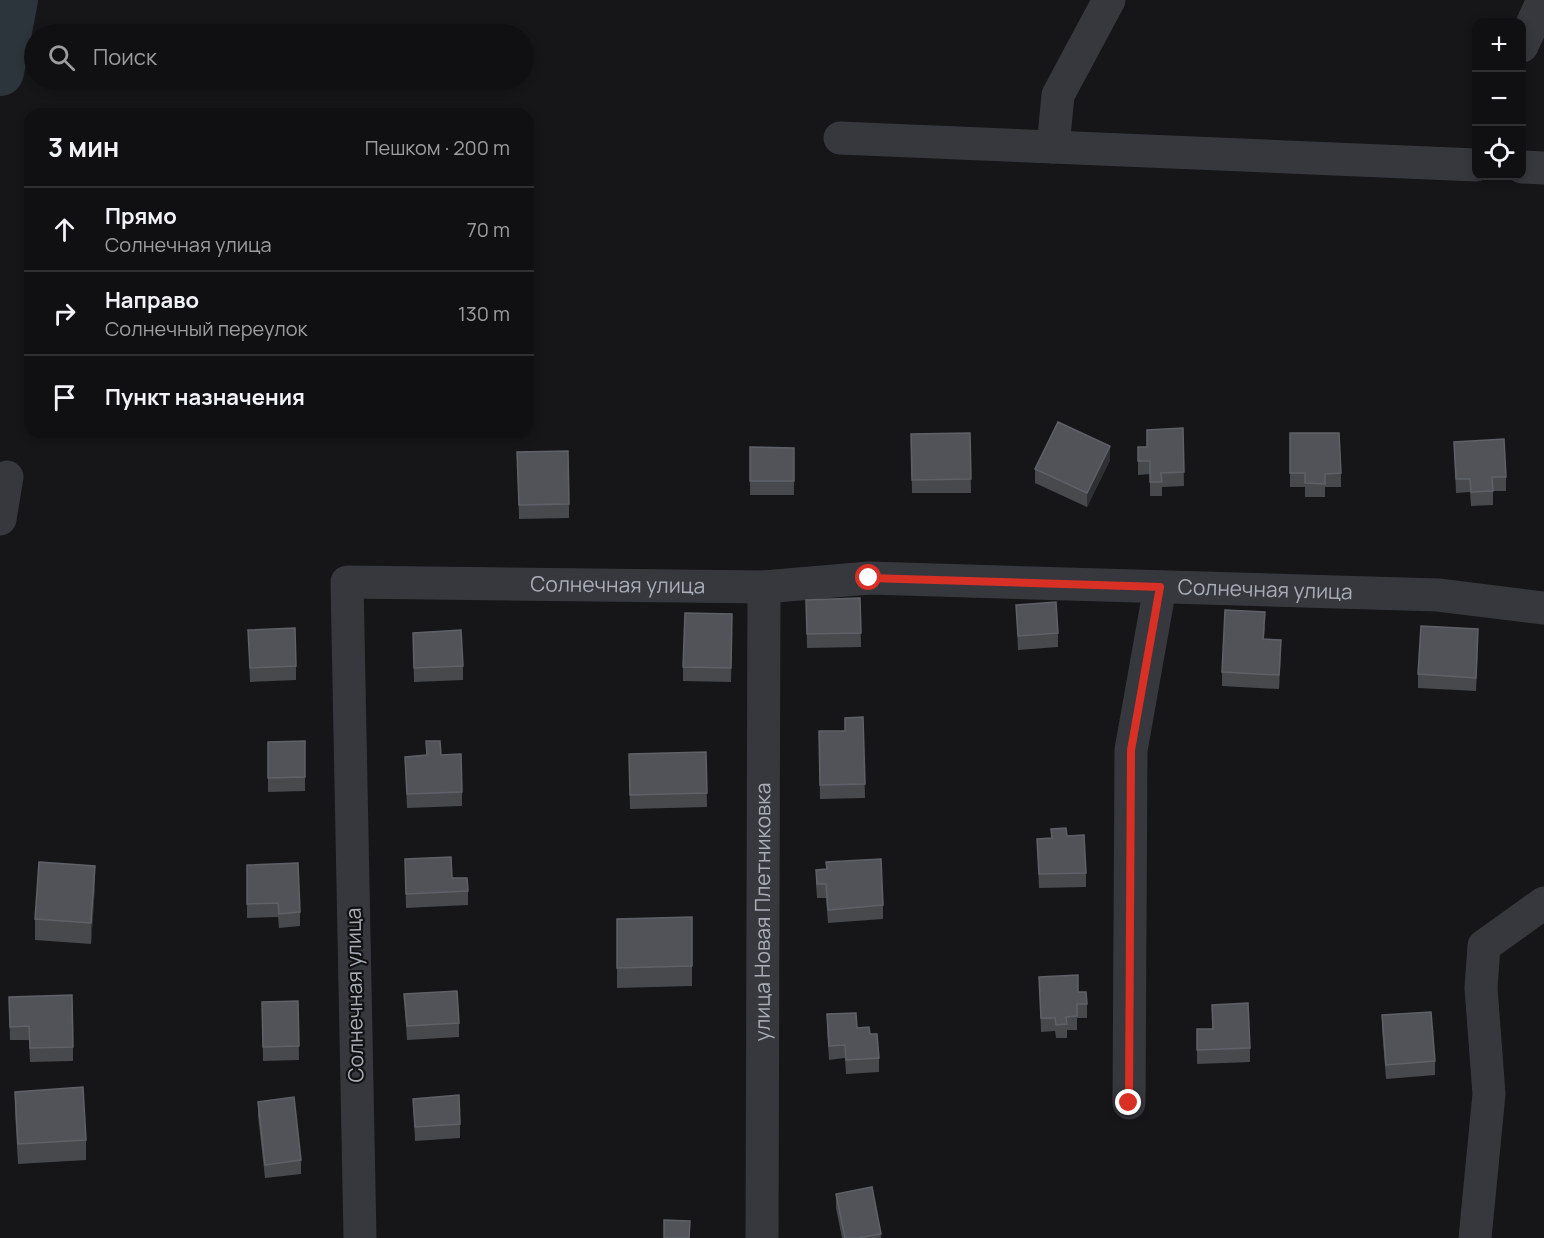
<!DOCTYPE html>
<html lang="ru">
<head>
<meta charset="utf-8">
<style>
  :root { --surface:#101012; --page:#1e1e20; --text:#f1f3f6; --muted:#9c9d9f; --line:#303032 }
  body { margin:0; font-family:Manrope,sans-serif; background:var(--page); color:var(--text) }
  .controls { position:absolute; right:18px; top:18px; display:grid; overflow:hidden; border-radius:12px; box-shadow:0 3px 9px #0003 }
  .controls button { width:54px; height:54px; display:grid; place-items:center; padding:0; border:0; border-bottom:2px solid var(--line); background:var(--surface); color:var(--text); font:30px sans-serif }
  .stop { position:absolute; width:18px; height:18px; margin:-14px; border:4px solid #d93025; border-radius:50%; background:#fff }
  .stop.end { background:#d93025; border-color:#fff; box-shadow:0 2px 6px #0008 }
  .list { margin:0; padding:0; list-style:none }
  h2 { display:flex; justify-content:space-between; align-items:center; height:78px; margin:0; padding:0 24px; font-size:26px }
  h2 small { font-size:20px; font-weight:400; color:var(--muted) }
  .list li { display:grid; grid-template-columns:39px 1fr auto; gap:18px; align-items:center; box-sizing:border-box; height:84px; padding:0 24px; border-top:2px solid var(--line) }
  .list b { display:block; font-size:22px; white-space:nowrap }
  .list p { margin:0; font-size:20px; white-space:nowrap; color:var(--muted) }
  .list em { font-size:20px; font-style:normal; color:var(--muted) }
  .icon { flex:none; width:33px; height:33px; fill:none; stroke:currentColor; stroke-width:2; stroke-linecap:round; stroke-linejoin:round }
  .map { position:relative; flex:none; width:1544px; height:1238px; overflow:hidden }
  .search { position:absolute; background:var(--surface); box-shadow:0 3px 9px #0003; left:24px; top:24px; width:510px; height:66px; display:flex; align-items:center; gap:15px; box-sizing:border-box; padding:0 21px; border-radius:33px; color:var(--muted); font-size:22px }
  .panel { position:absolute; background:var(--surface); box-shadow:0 3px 9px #0003; left:24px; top:108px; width:510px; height:330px; border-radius:18px }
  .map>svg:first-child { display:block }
</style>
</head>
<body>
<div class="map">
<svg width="1544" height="1238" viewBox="0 0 1544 1238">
  <rect width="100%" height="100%" fill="#161618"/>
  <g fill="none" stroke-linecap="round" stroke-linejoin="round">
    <path stroke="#2c353c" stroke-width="48" d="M0 72 14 0"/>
    <g stroke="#37383d" stroke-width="33">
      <path d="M1522 46 1543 0"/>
      <path d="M840 138 1476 165"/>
      <path d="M1053 147 1058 95 1109 0"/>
      <path d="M1522 167 1544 168"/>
      <path d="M0 519 7 477"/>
      <path d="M1129 1103 1131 750 1160 587"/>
      <path id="s1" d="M360 1238 347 582 764 587 869 578 1438 595 1544 608"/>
      <path id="s2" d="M762 1238 764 587"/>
      <path d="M1475 1238 1489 1094 1481 988 1484 946 1544 903"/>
    </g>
  </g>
  <path fill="#47494d" d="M1183 428 1184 486 1162 487V496H1150V474L1138 475V447H1147Z
    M970 433 971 493H912L911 434Z
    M1290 433 1341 473V487H1325V497H1305V487H1290Z
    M1454 442 1506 477V491H1493V505L1471 506 1470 492 1456 493Z
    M750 447 794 448V495H750Z
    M517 452 569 504V518L519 519Z
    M1110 460 1087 507 1035 483V469Z
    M860 598 861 647 807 648 806 600Z
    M1016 605 1058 633V647L1018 650Z
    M1265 626 1264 639 1281 654 1279 689 1222 686V672Z
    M732 628 731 682 683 681V667Z
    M248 630 296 666V680L250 682Z
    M413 633 463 666V680L414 682Z
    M1478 643 1476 691 1418 688V674Z
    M863 717 865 798 820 799 819 731H845Z
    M305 741V791L268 792V742Z
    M426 741 441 755 462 792V806L407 808 405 757 426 756Z
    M706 752 707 807 630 809 629 754Z
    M1051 829 1067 836 1086 873V887L1039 888 1037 839 1051 838Z
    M405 859 452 878 468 891V905L406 908Z
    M826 862 883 905V919L828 923 826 898H817L816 884V870L826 869Z
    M247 865 300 912V926L279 928 278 917 247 918Z
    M95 886 91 944 35 940V919Z
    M692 917V986L617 988V919Z
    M1039 977 1078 992 1087 1004V1018H1077V1030H1067V1038H1056L1055 1031 1041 1032Z
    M404 994 459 1023V1037L407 1040Z
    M9 997 73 1047V1061L30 1062 29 1040H10Z
    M298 1001 299 1060 263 1061 262 1002Z
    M1212 1005 1250 1048V1062L1197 1064V1029H1212Z
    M827 1014 870 1034 879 1058V1072L846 1074 845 1058 829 1060 827 1028Z
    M1382 1015 1435 1061V1075L1386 1079 1382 1029Z
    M15 1092 86 1140V1160L18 1164 15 1112Z
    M413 1099 460 1124V1138L415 1141Z
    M258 1102 301 1160V1174L265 1178 258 1116Z
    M836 1194 881 1234V1238H842L836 1208Z"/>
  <path fill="#2f3033" d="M1110 446V460L1087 507V493Z
    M1478 629V643L1476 691V678Z
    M1281 640V654L1279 689V675Z
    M95 866V886L91 944V923Z"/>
  <path fill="#525359" stroke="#5f6168" stroke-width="1.5" d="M1058 422 1110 446 1087 493 1035 469Z
    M1183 428 1184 472 1161 473 1162 482H1150V461H1138V447H1147V430Z
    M970 433 971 479 912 480 911 434Z
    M1290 433H1339L1341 473 1325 474V484L1305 483V473H1290Z
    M1504 439 1506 477H1492L1493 491 1471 492 1470 479H1456L1454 442Z
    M750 447 794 448V481H750Z
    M568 451 569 504 519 505 517 452Z
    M860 598 861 633 807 634 806 600Z
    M1056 602 1058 633 1018 636 1016 605Z
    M1225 610 1265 612 1263 639 1281 640 1279 675 1222 672Z
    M685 613 732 614 731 668 683 667Z
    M1421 626 1478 629 1476 678 1418 674Z
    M295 628 296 666 250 668 248 630Z
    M461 630 463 666 414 668 413 633Z
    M863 717 865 784 820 785 819 731H845V718Z
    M305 741V777L268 778V742Z
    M426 741H440L441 755 461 754 462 792 407 794 405 757 427 755Z
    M706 752 707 793 630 795 629 754Z
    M1066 828 1067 836 1084 835 1086 873 1039 874 1037 839 1052 838 1051 829Z
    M451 857 452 878H467L468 891 406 894 405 859Z
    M881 859 883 905 828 910 826 884H817L816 870 827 869 826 862Z
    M39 862 95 866 91 923 35 919Z
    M298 863 300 912 279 914 278 903 247 904V865Z
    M692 917V966L617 968V919Z
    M1078 975V992H1086L1087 1004H1077V1016L1066 1017 1067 1024 1056 1025 1055 1018H1041L1039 977Z
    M457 991 459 1023 407 1026 404 994Z
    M72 995 73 1047 30 1048 29 1026 10 1027 9 997Z
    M298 1001 299 1046 263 1047 262 1002Z
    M1248 1003 1250 1048 1197 1050V1029H1213L1212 1005Z
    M1431 1012 1435 1061 1386 1065 1382 1015Z
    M856 1013 857 1028 869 1027 870 1034H877L879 1058 846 1060 845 1045 829 1046 827 1014Z
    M83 1087 86 1140 18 1144 15 1092Z
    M459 1095 460 1124 415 1127 413 1099Z
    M294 1097 301 1160 265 1165 258 1102Z
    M872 1187 881 1234 858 1238H845L836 1194Z
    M664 1220 690 1221 689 1238H664Z"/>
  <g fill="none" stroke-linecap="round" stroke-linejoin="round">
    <path stroke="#d93025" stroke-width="8" d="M869 578 1160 587 1131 750 1129 1103"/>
  </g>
  <g text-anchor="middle" stroke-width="4.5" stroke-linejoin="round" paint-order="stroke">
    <g font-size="21" fill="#a8adb8" stroke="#111113">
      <text dy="7" stroke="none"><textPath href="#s1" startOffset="927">Солнечная улица</textPath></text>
      <text dy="7" stroke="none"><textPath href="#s1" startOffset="1575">Солнечная улица</textPath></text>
      <text dy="7" stroke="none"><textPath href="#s2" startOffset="326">улица Новая Плетниковка</textPath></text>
      <text transform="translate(355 995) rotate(-91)" y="7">Солнечная улица</text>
    </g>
  </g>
</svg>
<div class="controls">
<button>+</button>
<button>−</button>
<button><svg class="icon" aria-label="locate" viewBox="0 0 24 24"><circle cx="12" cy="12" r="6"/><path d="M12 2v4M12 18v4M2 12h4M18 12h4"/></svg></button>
</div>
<div class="stop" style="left:869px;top:578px"></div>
<div class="stop end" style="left:1129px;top:1103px"></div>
<div class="search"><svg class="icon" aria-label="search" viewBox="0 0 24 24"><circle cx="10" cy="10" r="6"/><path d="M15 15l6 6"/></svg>Поиск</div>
<section class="panel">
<h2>3 мин<small>Пешком · 200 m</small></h2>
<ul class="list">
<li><svg class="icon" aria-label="ahead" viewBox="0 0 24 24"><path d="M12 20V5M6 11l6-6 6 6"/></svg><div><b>Прямо</b><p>Солнечная улица</p></div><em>70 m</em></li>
<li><svg class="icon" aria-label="right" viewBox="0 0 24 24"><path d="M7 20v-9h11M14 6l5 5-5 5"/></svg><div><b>Направо</b><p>Солнечный переулок</p></div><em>130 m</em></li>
<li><svg class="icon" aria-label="arrive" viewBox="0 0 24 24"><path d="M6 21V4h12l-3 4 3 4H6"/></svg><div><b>Пункт назначения</b></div></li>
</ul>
</section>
</div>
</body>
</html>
